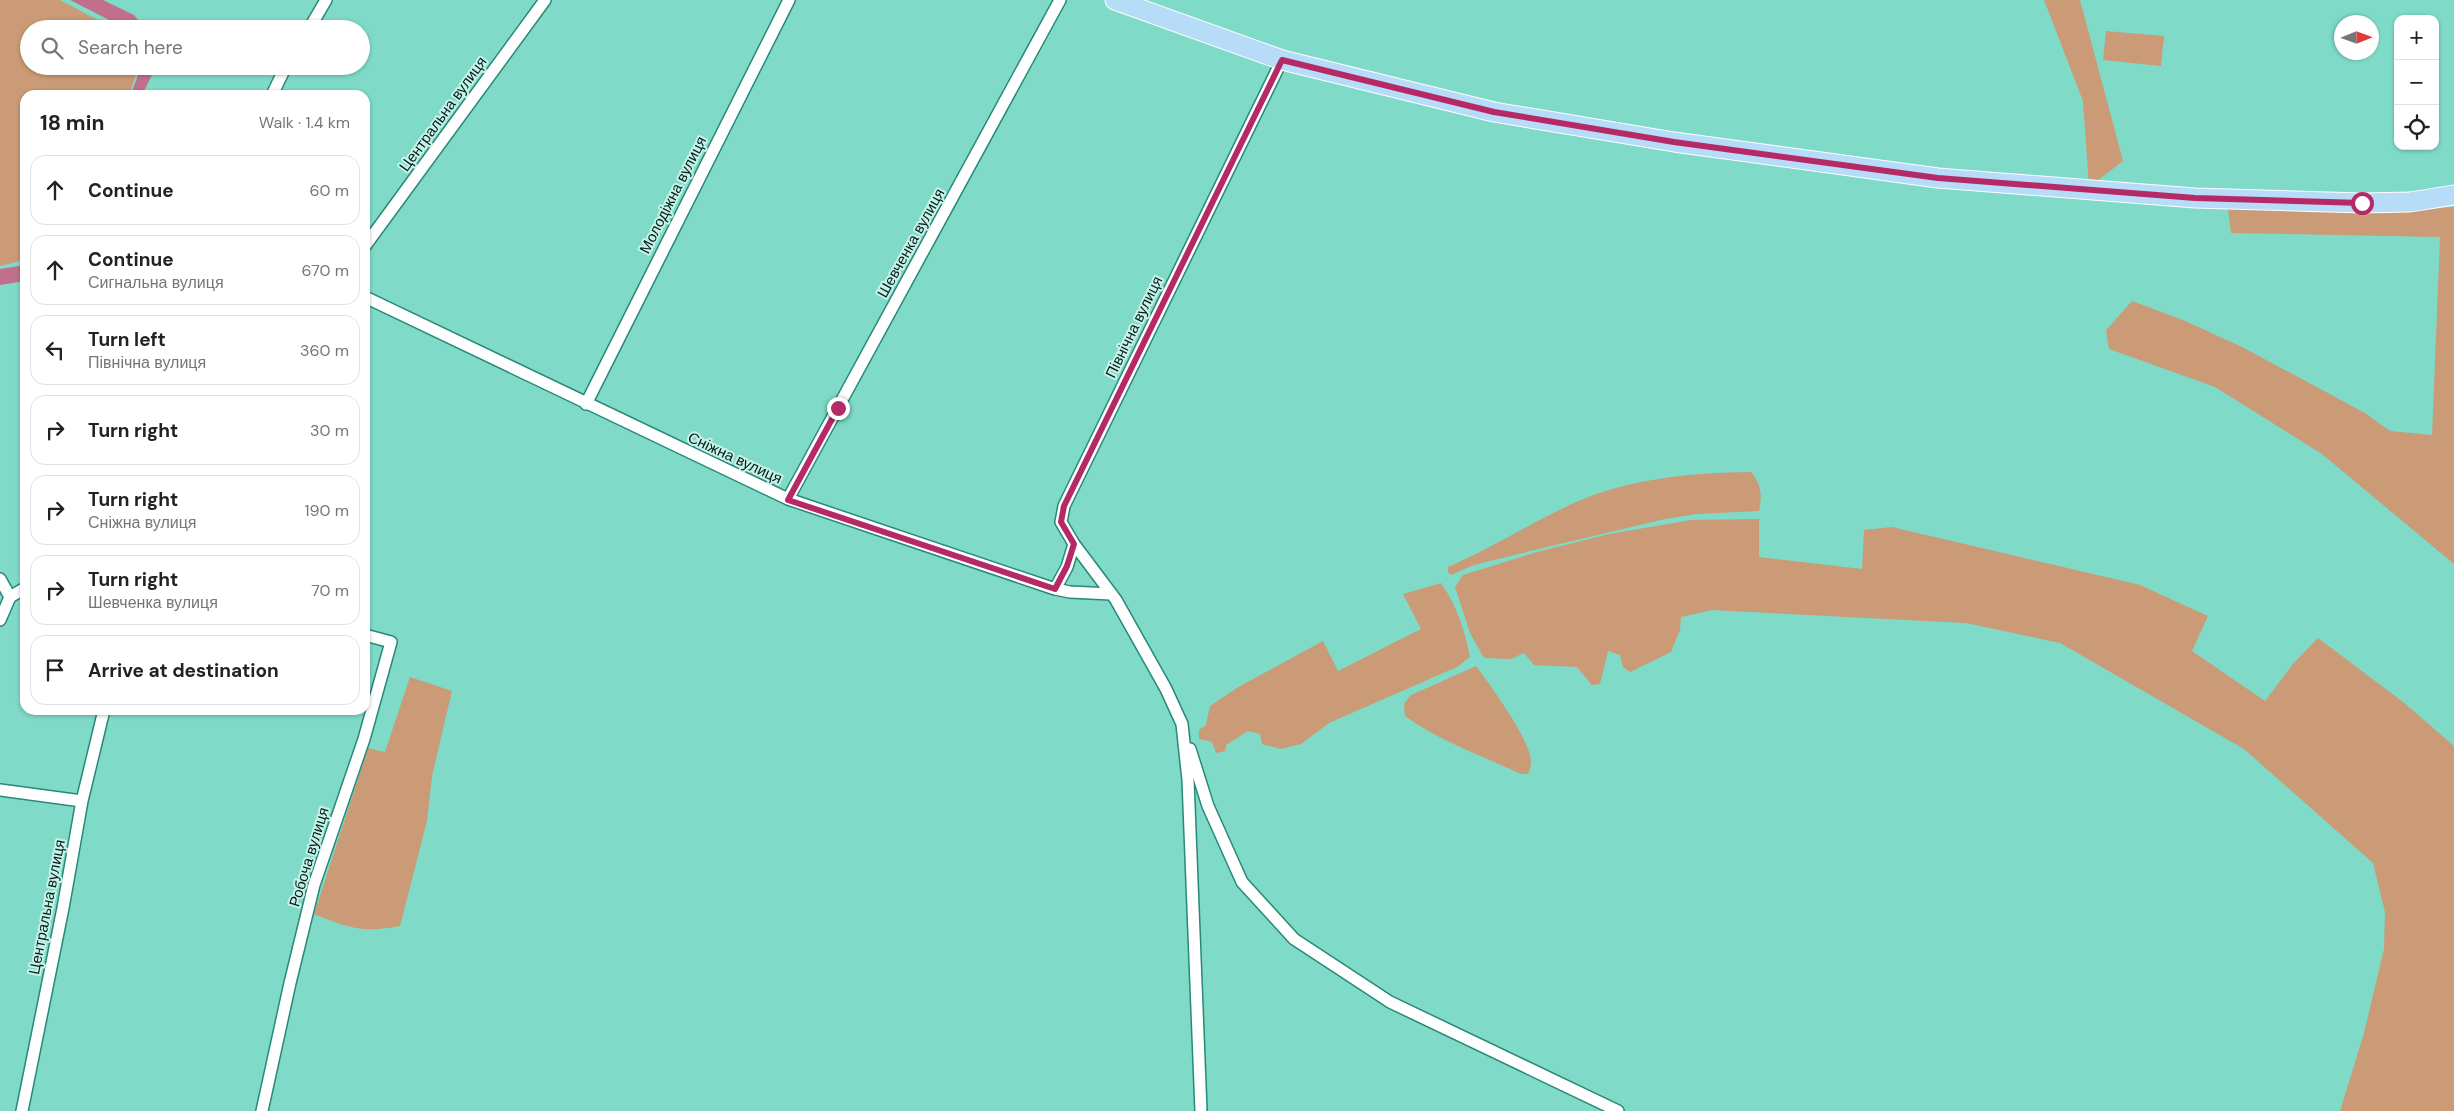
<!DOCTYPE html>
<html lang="en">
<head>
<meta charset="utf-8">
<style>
  :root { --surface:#fff; --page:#f2f2f2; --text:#222; --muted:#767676; --line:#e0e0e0 }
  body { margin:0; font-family:"DM Sans",sans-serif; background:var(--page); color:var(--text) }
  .controls { position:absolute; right:15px; top:15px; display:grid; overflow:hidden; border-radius:10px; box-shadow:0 1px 4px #0004 }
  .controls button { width:45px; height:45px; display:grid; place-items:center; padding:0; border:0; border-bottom:1px solid var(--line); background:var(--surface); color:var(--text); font:25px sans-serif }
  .compass { position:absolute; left:2334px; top:15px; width:45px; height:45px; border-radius:50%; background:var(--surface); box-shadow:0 1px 4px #0004; rotate:89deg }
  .stop { position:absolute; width:15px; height:15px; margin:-11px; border:4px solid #b52a66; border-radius:50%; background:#fff }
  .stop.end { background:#b52a66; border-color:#fff; box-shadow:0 1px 5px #0008 }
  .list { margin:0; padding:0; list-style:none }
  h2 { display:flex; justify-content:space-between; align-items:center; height:65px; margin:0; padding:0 20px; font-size:21px }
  h2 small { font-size:16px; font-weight:400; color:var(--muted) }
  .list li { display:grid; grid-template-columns:32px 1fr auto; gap:15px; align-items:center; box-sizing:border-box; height:70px; margin:0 10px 10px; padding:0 10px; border:1px solid var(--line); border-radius:15px }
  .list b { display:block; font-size:19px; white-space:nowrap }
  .list p { margin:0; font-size:16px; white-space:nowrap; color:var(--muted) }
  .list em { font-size:16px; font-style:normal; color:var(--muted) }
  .icon { flex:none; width:28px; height:28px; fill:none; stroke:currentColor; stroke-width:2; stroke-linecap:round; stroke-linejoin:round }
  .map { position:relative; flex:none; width:2454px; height:1111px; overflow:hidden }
  .search { position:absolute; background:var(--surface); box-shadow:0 1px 4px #0004; left:20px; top:20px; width:350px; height:55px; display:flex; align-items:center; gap:12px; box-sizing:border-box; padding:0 18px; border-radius:28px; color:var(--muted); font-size:19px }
  .panel { position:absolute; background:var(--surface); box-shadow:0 1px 4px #0004; left:20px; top:90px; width:350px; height:625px; border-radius:15px }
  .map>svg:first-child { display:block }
</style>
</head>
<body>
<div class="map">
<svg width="2454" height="1111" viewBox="0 0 2454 1111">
  <rect width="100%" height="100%" fill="#7fdac8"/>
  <path fill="#ca9b76" d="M0 0H60L115 29H29V66H139L129 95H25V260L0 266Z
    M2044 0H2080L2123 161 2089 187 2083 101Z
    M2106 31 2164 36 2161 66 2103 60Z
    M2454 207V564L2322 454 2215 387 2109 349 2106 330 2132 301 2183 320 2242 347 2365 413 2390 431 2432 435 2440 237 2231 233 2228 209 2374 212Z
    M1751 472C1762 485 1762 495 1759 511L1697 514 1665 519 1514 555 1474 565 1451 575 1448 572V567C1492 548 1532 522 1576 502 1632 478 1691 473 1751 472Z
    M1759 519V557L1862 569 1864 530 1892 527 2140 585 2208 616 2192 651 2265 701 2293 664 2318 638 2403 702 2454 746V1111H2340L2364 1033 2384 949 2385 912 2373 863 2244 749 2060 643 1966 623 1712 610 1681 617 1680 630 1671 652 1630 672 1623 667 1620 655 1608 651 1600 684 1592 685 1577 667 1534 665 1524 653 1511 659 1484 658 1470 633 1455 587 1463 575 1537 552 1609 534 1691 520Z
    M1441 583C1457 606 1465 631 1470 657L1457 667 1329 723 1301 744 1281 749 1262 744 1260 734 1248 731 1226 745 1225 751 1216 753 1212 742 1199 739V730L1206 725 1210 706 1240 686 1323 641 1338 671 1421 629 1403 594Z
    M1476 666C1490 685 1532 741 1531 763 1531 766 1529 771 1528 774H1521C1483 756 1439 741 1405 716L1404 704 1411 695Z
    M410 677 452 691 432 776 427 821 400 926C363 933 348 928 314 914L368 748 385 752Z"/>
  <path fill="#c1708b" d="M70 0H103L134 15 145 29H127Z
    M141 66 156 67 142 95H131Z
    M25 265V281L0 285V269Z"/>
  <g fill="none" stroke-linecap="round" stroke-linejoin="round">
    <defs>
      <path id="minor" d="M309 29 326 0
        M272 95 286 66
        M365 246 545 0
        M365 297 788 499 1055 589 1070 592 1111 594
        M586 404 789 0
        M788 499 1060 0
        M0 579 10 597
        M1055 589 1067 567 1074 544
        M0 620 10 597 25 588
        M1190 749 1208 806 1242 882 1294 939 1390 1002 1618 1111
        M0 790 82 801
        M22 1111 63 908 82 801 104 710
        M262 1111 290 983 314 885 364 739 391 642 365 635
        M1201 1111 1188 780 1182 724 1166 689 1116 600 1074 544 1061 522 1064 506 1282 60"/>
      <path id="primary" d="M1115 0 1282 60 1494 112 1674 142 1938 178 2195 198 2362 203 2410 202 2454 195"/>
    </defs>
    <use href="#minor" stroke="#278979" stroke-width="14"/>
    <use href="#primary" stroke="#fff" stroke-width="21"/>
    <use href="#minor" stroke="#fff" stroke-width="11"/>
    <use href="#primary" stroke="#b6dcf7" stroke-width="19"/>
  </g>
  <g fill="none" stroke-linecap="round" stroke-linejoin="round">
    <path stroke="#b52a66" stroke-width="6" d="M838 408 788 500 1055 589 1067 566 1074 544 1061 522 1064 506 1282 60 1494 112 1674 142 1938 178 2195 198 2362 203"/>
  </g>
  <g text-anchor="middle" stroke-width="4" stroke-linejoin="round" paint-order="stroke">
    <g font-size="15" fill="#011e19" stroke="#c7f2e8">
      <text transform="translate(443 114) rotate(-54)" y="5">Центральна вулиця</text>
      <text transform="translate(673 195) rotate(-63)" y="5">Молодіжна вулиця</text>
      <text transform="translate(911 243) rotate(-61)" y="5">Шевченка вулиця</text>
      <text transform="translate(1134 327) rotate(-64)" y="5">Північна вулиця</text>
      <text transform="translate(735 458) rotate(25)" y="5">Сніжна вулиця</text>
      <text transform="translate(309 857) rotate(-73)" y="5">Робоча вулиця</text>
      <text transform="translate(47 907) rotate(-79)" y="5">Центральна вулиця</text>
    </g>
  </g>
</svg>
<div class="controls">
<button>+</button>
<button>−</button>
<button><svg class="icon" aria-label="locate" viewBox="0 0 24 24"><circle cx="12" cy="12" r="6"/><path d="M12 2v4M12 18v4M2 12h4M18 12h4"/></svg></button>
</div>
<svg class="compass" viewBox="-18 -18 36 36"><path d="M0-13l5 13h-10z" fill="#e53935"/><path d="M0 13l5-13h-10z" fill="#767676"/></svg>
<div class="stop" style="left:2362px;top:203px"></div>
<div class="stop end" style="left:838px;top:408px"></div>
<div class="search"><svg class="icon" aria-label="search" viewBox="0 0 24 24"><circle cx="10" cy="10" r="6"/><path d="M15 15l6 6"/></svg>Search here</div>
<section class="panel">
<h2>18 min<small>Walk · 1.4 km</small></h2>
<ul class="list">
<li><svg class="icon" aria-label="ahead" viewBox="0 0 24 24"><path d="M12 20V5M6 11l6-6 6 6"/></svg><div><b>Continue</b></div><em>60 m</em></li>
<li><svg class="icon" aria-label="ahead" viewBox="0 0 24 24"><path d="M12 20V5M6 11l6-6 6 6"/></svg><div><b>Continue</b><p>Сигнальна вулиця</p></div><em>670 m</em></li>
<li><svg class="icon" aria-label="left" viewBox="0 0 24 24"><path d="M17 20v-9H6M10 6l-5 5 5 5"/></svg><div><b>Turn left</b><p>Північна вулиця</p></div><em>360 m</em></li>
<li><svg class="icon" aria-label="right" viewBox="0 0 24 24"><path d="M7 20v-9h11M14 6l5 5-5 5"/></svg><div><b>Turn right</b></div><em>30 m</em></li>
<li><svg class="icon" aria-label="right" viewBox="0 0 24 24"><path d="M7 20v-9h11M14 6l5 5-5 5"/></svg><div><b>Turn right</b><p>Сніжна вулиця</p></div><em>190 m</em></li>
<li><svg class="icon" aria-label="right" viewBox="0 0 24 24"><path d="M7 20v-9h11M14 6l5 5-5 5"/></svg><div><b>Turn right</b><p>Шевченка вулиця</p></div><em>70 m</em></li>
<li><svg class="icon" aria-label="arrive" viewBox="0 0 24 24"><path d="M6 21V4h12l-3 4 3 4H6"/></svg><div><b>Arrive at destination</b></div></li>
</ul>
</section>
</div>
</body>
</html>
